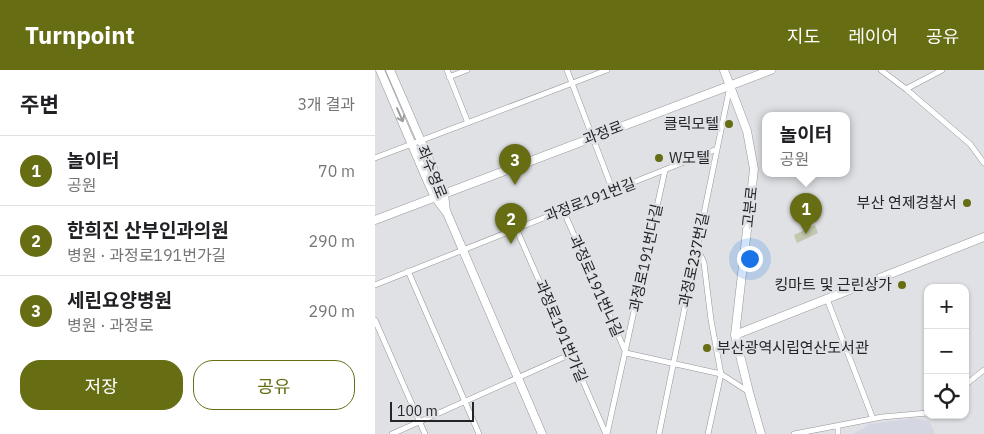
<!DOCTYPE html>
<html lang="ko">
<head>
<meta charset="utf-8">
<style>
  :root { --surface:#fff; --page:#f6f6f6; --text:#202124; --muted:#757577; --line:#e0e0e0; --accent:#666d13 }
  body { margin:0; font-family:"IBM Plex Sans","Noto Sans KR",sans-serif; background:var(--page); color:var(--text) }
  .controls { position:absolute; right:15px; bottom:15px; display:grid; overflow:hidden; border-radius:10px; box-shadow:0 1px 4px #0004 }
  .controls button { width:45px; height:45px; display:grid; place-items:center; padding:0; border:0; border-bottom:1px solid var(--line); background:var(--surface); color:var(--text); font:25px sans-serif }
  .scale { position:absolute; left:15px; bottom:12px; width:84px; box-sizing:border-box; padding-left:5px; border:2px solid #252527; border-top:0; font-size:14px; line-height:18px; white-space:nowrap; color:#252527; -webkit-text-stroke:4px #dfe1e5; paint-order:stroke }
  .you { position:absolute; left:374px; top:188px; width:18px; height:18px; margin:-12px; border:4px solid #fff; border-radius:50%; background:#1a73e8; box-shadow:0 0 0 8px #1a73e833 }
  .badge { display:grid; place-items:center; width:32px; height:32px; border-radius:50%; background:var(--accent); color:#fff; font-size:16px; font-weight:700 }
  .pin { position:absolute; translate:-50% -41px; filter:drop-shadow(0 1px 2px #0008) }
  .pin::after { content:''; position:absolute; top:26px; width:18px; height:15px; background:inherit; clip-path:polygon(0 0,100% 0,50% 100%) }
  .popup { position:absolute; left:387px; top:42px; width:88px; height:65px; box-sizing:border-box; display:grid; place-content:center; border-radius:10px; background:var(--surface); filter:drop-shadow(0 1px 4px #0005); font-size:16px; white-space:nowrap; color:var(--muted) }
  .popup b { font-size:19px; color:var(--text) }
  .popup::after { content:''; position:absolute; left:50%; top:100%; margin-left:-10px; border:10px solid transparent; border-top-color:var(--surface) }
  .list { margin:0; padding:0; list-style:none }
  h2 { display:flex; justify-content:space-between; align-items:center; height:65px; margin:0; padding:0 20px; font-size:21px }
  h2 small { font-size:16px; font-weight:400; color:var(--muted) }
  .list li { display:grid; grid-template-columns:32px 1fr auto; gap:15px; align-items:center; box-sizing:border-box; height:70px; padding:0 20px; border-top:1px solid var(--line) }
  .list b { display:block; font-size:19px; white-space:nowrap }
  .list p { margin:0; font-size:16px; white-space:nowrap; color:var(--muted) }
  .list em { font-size:16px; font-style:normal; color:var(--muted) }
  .actions { display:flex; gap:10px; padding:15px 20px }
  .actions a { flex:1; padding:11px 0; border:1px solid var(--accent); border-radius:20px; text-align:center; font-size:18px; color:var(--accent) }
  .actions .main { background:var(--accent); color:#fff }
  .icon { flex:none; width:28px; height:28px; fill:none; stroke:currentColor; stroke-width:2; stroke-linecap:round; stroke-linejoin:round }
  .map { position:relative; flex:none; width:609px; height:364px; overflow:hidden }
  header { display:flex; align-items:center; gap:30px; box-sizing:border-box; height:70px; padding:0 25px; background:var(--accent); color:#fff }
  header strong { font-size:24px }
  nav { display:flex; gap:28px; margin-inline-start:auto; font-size:18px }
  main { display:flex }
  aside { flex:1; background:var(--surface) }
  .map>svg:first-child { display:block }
</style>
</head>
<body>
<header>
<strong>Turnpoint</strong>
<nav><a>지도</a><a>레이어</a><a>공유</a></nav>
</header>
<main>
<aside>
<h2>주변<small>3개 결과</small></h2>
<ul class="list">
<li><span class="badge">1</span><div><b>놀이터</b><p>공원</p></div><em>70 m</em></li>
<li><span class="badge">2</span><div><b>한희진 산부인과의원</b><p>병원 · 과정로191번가길</p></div><em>290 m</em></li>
<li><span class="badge">3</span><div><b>세린요양병원</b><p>병원 · 과정로</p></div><em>290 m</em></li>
</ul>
<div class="actions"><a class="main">저장</a><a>공유</a></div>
</aside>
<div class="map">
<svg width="609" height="364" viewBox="0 0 609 364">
  <rect width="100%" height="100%" fill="#dfe1e5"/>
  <path fill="#d4d7e2" d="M540 348 555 352 560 364H477L488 359 494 354Z"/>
  <path fill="#c3c7ad" d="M440 155 443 163 422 173 419 165Z"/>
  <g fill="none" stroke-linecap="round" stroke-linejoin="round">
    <defs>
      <path id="street" d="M72 0 93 53
        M192 0 238 121
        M506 0 531 19 595 74 609 93
        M74 7 92 0
        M531 19 567 0
        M0 88 232 0
        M188 140 251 283 346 304 374 322
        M141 158 231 364
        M322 177 329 193 336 250 346 304 333 364
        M33 201 104 364
        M0 215 342 79
        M452 229 498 349
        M0 250 50 364
        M590 315 609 300
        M463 356V364
        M17 364 196 284
        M232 364 290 100
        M284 364 355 16
        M419 364 507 347 553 343"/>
      <path id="secondary" d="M5 0 52 110 60 127 72 143 167 364
        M15 0 69 124 71 141
        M349 0 372 61 379 99 360 265 374 322 386 364
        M0 150 396 0
        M360 265 609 167"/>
    </defs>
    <use href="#street" stroke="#939598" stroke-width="6"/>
    <use href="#secondary" stroke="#939598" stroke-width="9"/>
    <use href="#street" stroke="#fff" stroke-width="5"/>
    <use href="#secondary" stroke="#fff" stroke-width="8"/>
  </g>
  <defs><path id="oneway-shaft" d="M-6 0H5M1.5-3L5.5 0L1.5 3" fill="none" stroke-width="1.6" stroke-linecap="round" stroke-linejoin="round" transform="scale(1.25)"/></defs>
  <use stroke="#9d9d9e" href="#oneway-shaft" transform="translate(25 45) rotate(66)"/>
  <g fill="#666d13" stroke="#dfe1e5" stroke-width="2">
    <circle cx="354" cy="54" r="5"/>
    <circle cx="284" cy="88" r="5"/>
    <circle cx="592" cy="133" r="5"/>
    <circle cx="527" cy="215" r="5"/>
    <circle cx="332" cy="278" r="5"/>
  </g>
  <g text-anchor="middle" stroke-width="5" stroke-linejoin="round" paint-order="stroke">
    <g font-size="15" fill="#252527" stroke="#dfe1e5" text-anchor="end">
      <text x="344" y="59">클릭모텔</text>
      <text x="294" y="93" text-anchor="start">W모텔</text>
      <text x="582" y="138">부산 연제경찰서</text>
      <text x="517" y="220">킹마트 및 근린상가</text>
      <text x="342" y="283" text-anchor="start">부산광역시립연산도서관</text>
    </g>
    <g font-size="15" fill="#252527" stroke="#dfe1e5">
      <text transform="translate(228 63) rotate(-21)" y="5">과정로</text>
      <text transform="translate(57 102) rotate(68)" y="5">좌수영로</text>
      <text transform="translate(215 130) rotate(-21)" y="5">과정로191번길</text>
      <text transform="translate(375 137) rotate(-84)" y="5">고분로</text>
      <text transform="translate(271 188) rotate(-78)" y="5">과정로191번다길</text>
      <text transform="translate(319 190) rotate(-78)" y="5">과정로237번길</text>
      <text transform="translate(221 216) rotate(66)" y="5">과정로191번나길</text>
      <text transform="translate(186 261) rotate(67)" y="5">과정로191번가길</text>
    </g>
  </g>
</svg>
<div class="controls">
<button>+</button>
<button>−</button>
<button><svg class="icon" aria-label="locate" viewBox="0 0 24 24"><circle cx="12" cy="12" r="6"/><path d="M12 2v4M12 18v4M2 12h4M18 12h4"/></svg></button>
</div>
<div class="scale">100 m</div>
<div class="you"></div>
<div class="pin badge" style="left:431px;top:164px">1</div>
<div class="popup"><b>놀이터</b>공원</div>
<div class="pin badge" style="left:136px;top:174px">2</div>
<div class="pin badge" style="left:140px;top:115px">3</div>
</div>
</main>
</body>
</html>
